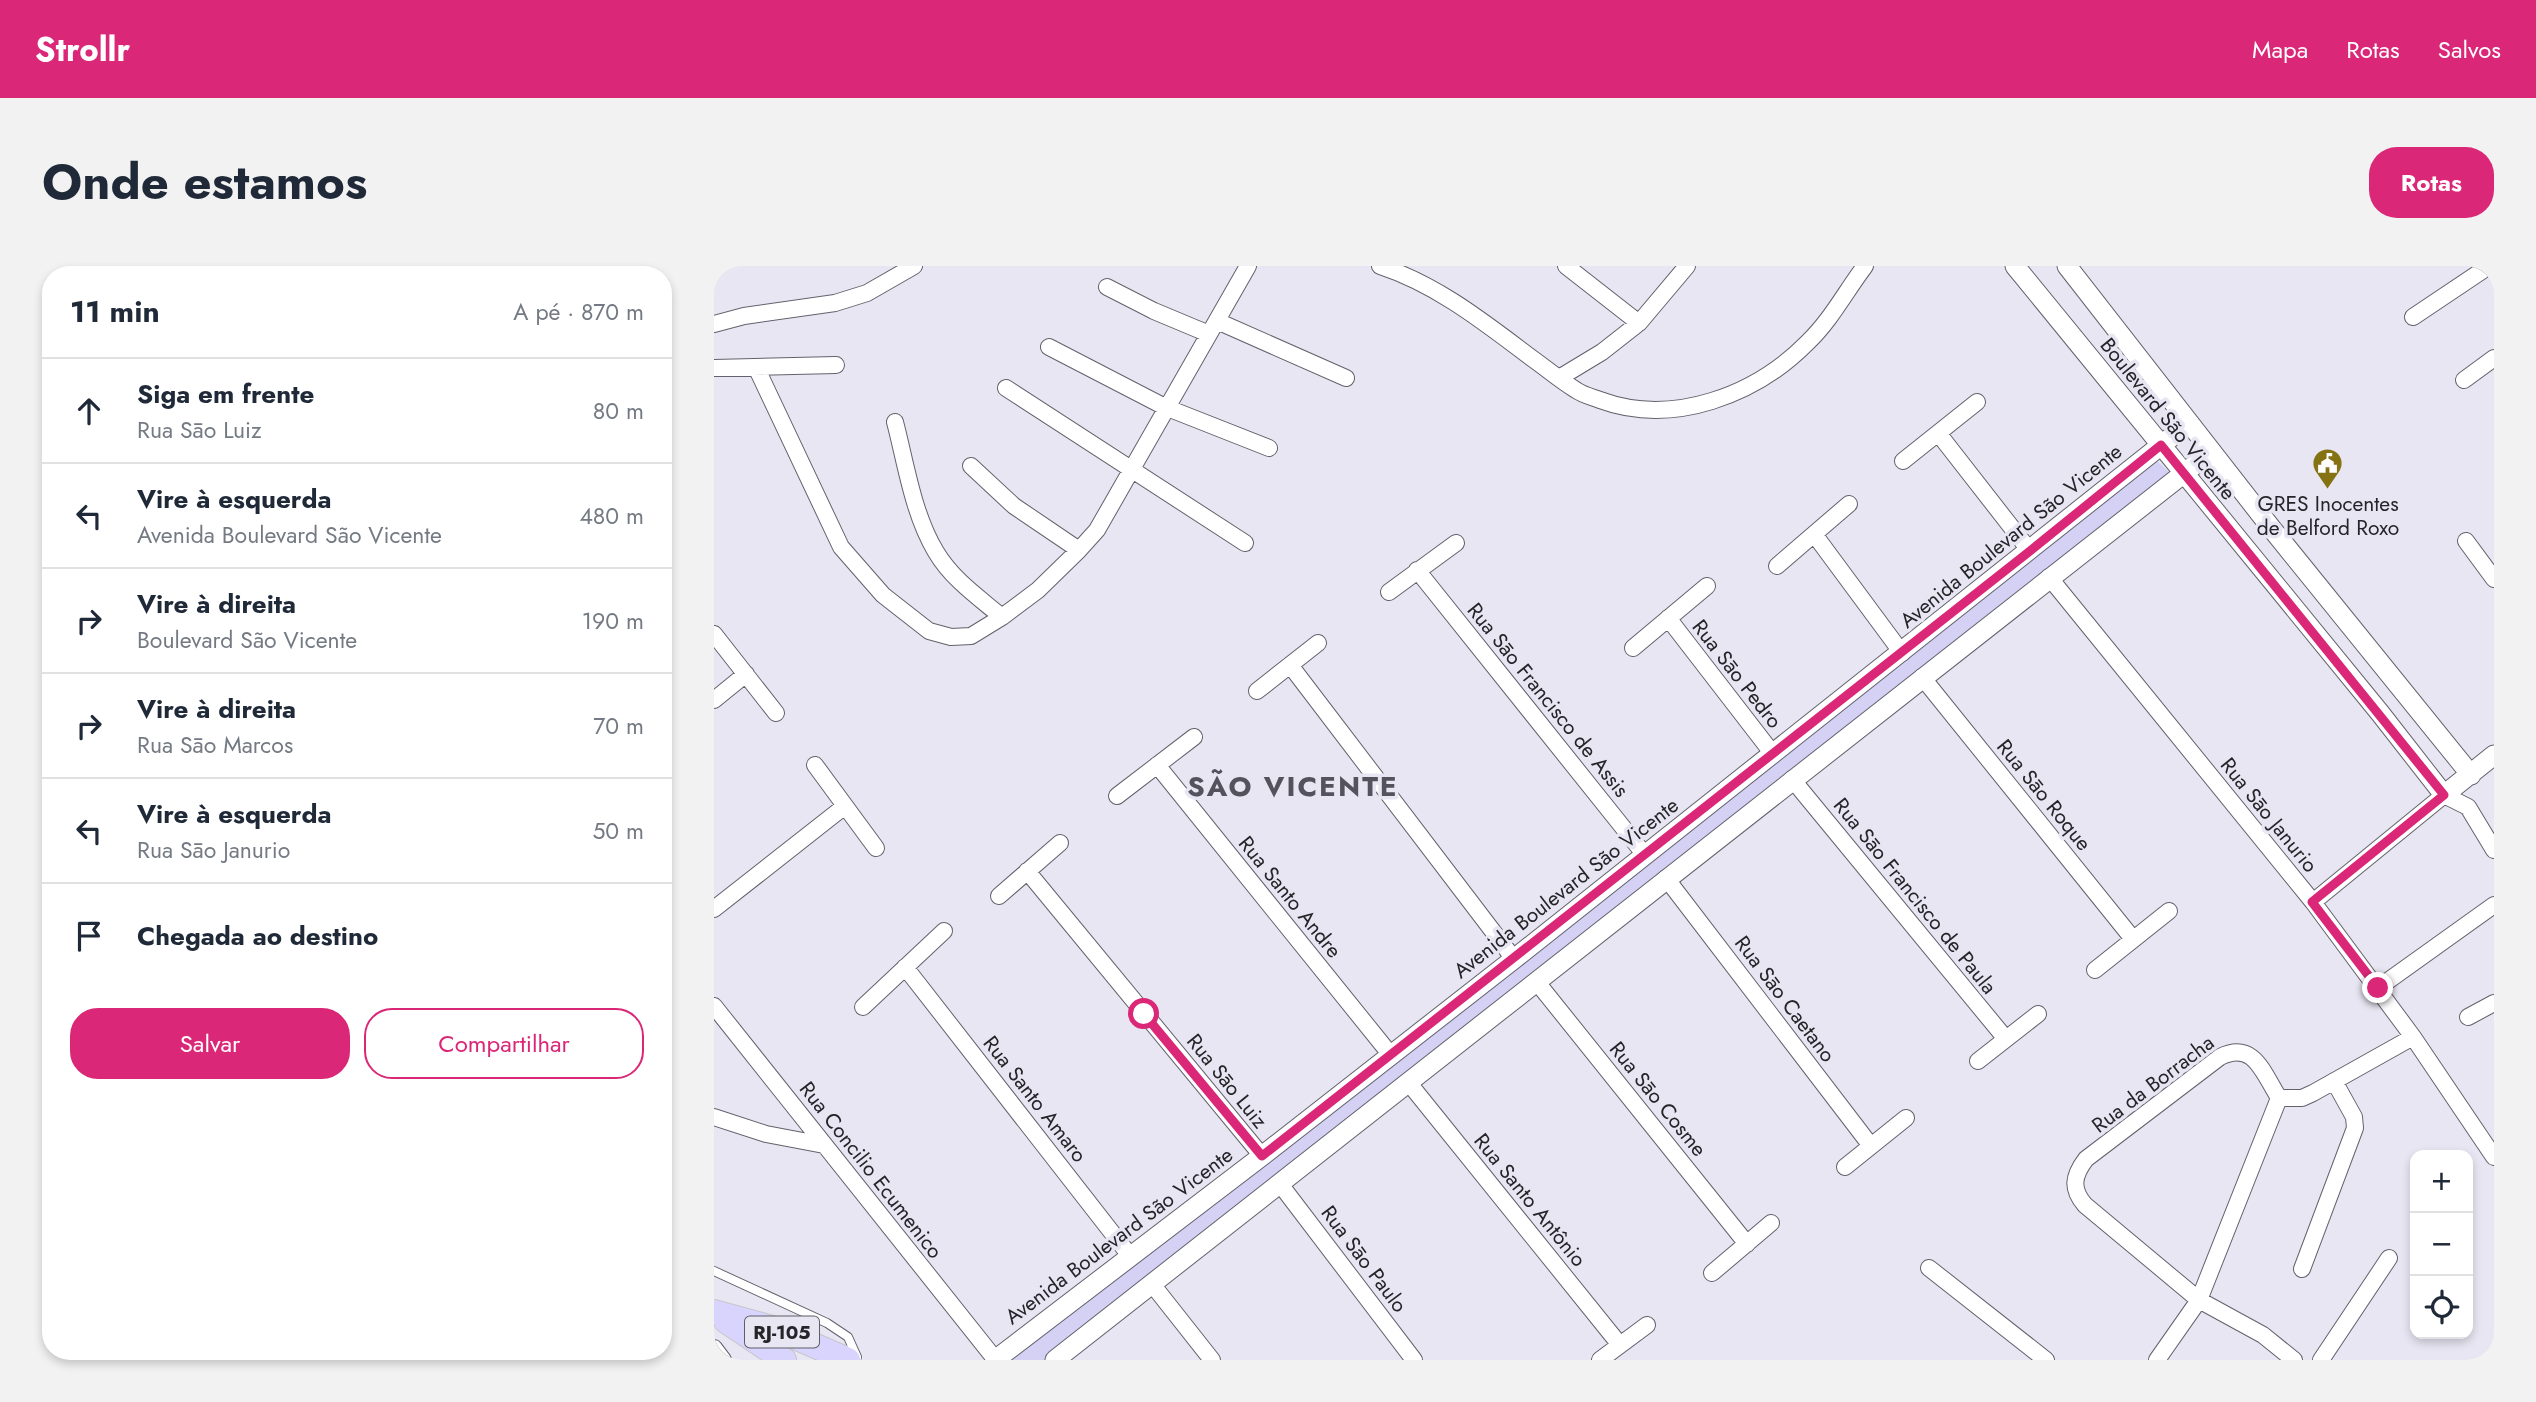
<!DOCTYPE html>
<html lang="pt">
<head>
<meta charset="utf-8">
<style>
  :root { --surface:#fff; --page:#f2f2f3; --text:#1f2937; --muted:#747a83; --line:#e0e1e3; --accent:#db2777 }
  body { margin:0; font-family:Jost,sans-serif; background:var(--page); color:var(--text) }
  .controls { position:absolute; right:21px; bottom:21px; display:grid; overflow:hidden; border-radius:14px; box-shadow:0 4px 10px #0003 }
  .controls button { width:63px; height:63px; display:grid; place-items:center; padding:0; border:0; border-bottom:2px solid var(--line); background:var(--surface); color:var(--text); font:35px sans-serif }
  .stop { position:absolute; width:21px; height:21px; margin:-16px; border:5px solid #db2777; border-radius:50%; background:#fff }
  .stop.end { background:#db2777; border-color:#fff; box-shadow:0 2px 7px #0008 }
  .list { margin:0; padding:0; list-style:none }
  h2 { display:flex; justify-content:space-between; align-items:center; height:91px; margin:0; padding:0 28px; font-size:30px }
  h2 small { font-size:23px; font-weight:400; color:var(--muted) }
  .list li { display:grid; grid-template-columns:46px 1fr auto; gap:21px; align-items:center; box-sizing:border-box; height:105px; padding:0 28px; border-top:2px solid var(--line) }
  .list b { display:block; font-size:26px; white-space:nowrap }
  .list p { margin:0; font-size:23px; white-space:nowrap; color:var(--muted) }
  .list em { font-size:23px; font-style:normal; color:var(--muted) }
  .actions { display:flex; gap:14px; padding:21px 28px }
  .actions a { flex:1; padding:16px 0; border:2px solid var(--accent); border-radius:28px; text-align:center; font-size:24px; color:var(--accent) }
  .actions .main { background:var(--accent); color:#fff }
  .icon { flex:none; width:38px; height:38px; fill:none; stroke:currentColor; stroke-width:2; stroke-linecap:round; stroke-linejoin:round }
  .map { position:relative; flex:none; width:1780px; height:1094px; overflow:hidden; border-radius:28px }
  header { display:flex; align-items:center; gap:42px; box-sizing:border-box; height:98px; padding:0 35px; background:var(--accent); color:#fff }
  header strong { font-size:33px }
  nav { display:flex; gap:38px; margin-inline-start:auto; font-size:24px }
  .intro { display:flex; align-items:center; justify-content:space-between; box-sizing:border-box; height:168px; padding:0 42px }
  h1 { margin:0; font-size:49px }
  .button { padding:18px 32px; border-radius:28px; background:var(--accent); color:#fff; font-size:24px; font-weight:700 }
  main { display:flex; gap:42px; padding:0 42px }
  aside { flex:1; background:var(--surface); border-radius:28px; box-shadow:0 4px 10px #0003 }
  .map>svg:first-child { display:block }
</style>
</head>
<body>
<header>
<strong>Strollr</strong>
<nav><a>Mapa</a><a>Rotas</a><a>Salvos</a></nav>
</header>
<div class="intro"><h1>Onde estamos</h1><a class="button">Rotas</a></div>
<main>
<aside>
<h2>11 min<small>A pé · 870 m</small></h2>
<ul class="list">
<li><svg class="icon" aria-label="ahead" viewBox="0 0 24 24"><path d="M12 20V5M6 11l6-6 6 6"/></svg><div><b>Siga em frente</b><p>Rua Sāo Luiz</p></div><em>80 m</em></li>
<li><svg class="icon" aria-label="left" viewBox="0 0 24 24"><path d="M17 20v-9H6M10 6l-5 5 5 5"/></svg><div><b>Vire à esquerda</b><p>Avenida Boulevard São Vicente</p></div><em>480 m</em></li>
<li><svg class="icon" aria-label="right" viewBox="0 0 24 24"><path d="M7 20v-9h11M14 6l5 5-5 5"/></svg><div><b>Vire à direita</b><p>Boulevard São Vicente</p></div><em>190 m</em></li>
<li><svg class="icon" aria-label="right" viewBox="0 0 24 24"><path d="M7 20v-9h11M14 6l5 5-5 5"/></svg><div><b>Vire à direita</b><p>Rua Sāo Marcos</p></div><em>70 m</em></li>
<li><svg class="icon" aria-label="left" viewBox="0 0 24 24"><path d="M17 20v-9H6M10 6l-5 5 5 5"/></svg><div><b>Vire à esquerda</b><p>Rua Sāo Janurio</p></div><em>50 m</em></li>
<li><svg class="icon" aria-label="arrive" viewBox="0 0 24 24"><path d="M6 21V4h12l-3 4 3 4H6"/></svg><div><b>Chegada ao destino</b></div></li>
</ul>
<div class="actions"><a class="main">Salvar</a><a>Compartilhar</a></div>
</aside>
<div class="map">
<svg width="1780" height="1094" viewBox="0 0 1780 1094">
  <rect width="100%" height="100%" fill="#e7e6f2"/>
  <path fill="#d4d1f4" d="M1439 191 1456 207 1051 525 339 1094H292Z"/>
  <g fill="none" stroke-linecap="round" stroke-linejoin="round">
    <defs>
      <path id="service" d="M0 1005 113 1057 134 1071 143 1091"/>
      <path id="minor" d="M666 0C724 19 771 57 819 93 833 103 847 115 862 124 869 129 878 131 886 134 959 161 1042 129 1094 76 1117 54 1132 25 1151 0
        M852 0 925 57
        M393 21 440 45 495 68
        M1699 51 1775 0
        M503 55 632 112
        M0 58 30 50 121 37 153 27 200 0
        M335 81 451 141 555 182
        M42 101 127 281 169 329 215 365 237 371 257 370 288 351 324 324 365 284 383 264 534 0
        M0 102 122 99
        M845 112 888 86 925 57 973 0
        M1750 114 1780 92
        M292 122 531 277
        M181 156C192 198 199 248 222 286 238 313 264 331 288 351
        M1224 167 1316 285
        M1189 195 1263 136
        M257 200 300 240 365 284
        M1100 268 1188 387
        M1752 275 1780 313
        M1063 300 1135 238
        M703 304 931 589
        M1335 311 1599 636 1699 771 1780 891
        M675 326 742 277
        M954 352 1059 488
        M0 368 62 447
        M919 382 993 320
        M576 399 800 693
        M1208 411 1419 673
        M543 425 604 377
        M0 434 32 408
        M101 499 162 582
        M443 499 676 788
        M1078 513 1292 773
        M403 530 480 471
        M313 605 548 890
        M952 612 1157 880
        M285 630 346 577
        M1599 636 1730 529 1754 541 1780 584
        M0 643 131 540
        M191 701 417 991
        M1381 704 1455 645
        M822 715 1033 978
        M1664 722 1780 639
        M0 740 281 1093
        M149 741 230 665
        M1754 751 1780 737
        M1264 795 1324 748
        M694 816 906 1079
        M1565 832C1549 807 1540 774 1506 791L1372 893C1359 910 1357 923 1371 939L1485 1034 1549 1069 1580 1094
        M1565 832H1588L1599 827 1699 771
        M0 851 52 868 110 879
        M1131 901 1192 852
        M566 918 700 1094
        M1215 1002 1332 1094
        M1588 1003 1641 862 1640 851 1620 815
        M998 1007 1057 957
        M438 1018 498 1094
        M0 1082 9 1094
        M886 1094 933 1059
        M1443 1094 1485 1034 1565 832
        M1607 1094 1675 992"/>
      <path id="tertiary" d="M1301 0 1666 447 1730 529 1780 489
        M1353 0 1558 263 1757 509
        M281 1094 548 890 800 693 1475 157
        M341 1094 1497 186"/>
      <path id="primary" d="M0 1046 62 1063 134 1094
        M12 1055 70 1094"/>
    </defs>
    <use href="#service" stroke="#63626c" stroke-width="10"/>
    <use href="#minor" stroke="#63626c" stroke-width="18"/>
    <use href="#tertiary" stroke="#63626c" stroke-width="21"/>
    <use href="#primary" stroke="#c6c6c7" stroke-width="26"/>
    <use href="#service" stroke="#fff" stroke-width="8"/>
    <use href="#minor" stroke="#fff" stroke-width="16"/>
    <use href="#tertiary" stroke="#fff" stroke-width="19"/>
    <use href="#primary" stroke="#d9d4fe" stroke-width="24"/>
  </g>
  <g fill="none" stroke-linecap="round" stroke-linejoin="round">
    <path stroke="#db2777" stroke-width="9" d="M430 748 548 890 1316 285 1447 179 1730 529 1598 636 1664 722"/>
  </g>
  <defs>
    <symbol id="civic-pin" viewBox="-11 -11 22 30"><path d="M0 17L-7.5 6A9.5 9.5 0 1 1 7.5 6Z" fill="#857212" stroke="#e7e6f2"/><path d="M-.6-6.5H3V-4.5H.6V-3L4-1V1h2V6H-6V1h2V-1L-.6-3ZM-1.2 2.5V6h2.4V2.5Z" fill="#fff"/></symbol>
  </defs>
  <g fill-rule="evenodd">
    <use href="#civic-pin" x="1596" y="180" width="35" height="47"/>
  </g>
  <g text-anchor="middle" stroke-width="7" stroke-linejoin="round" paint-order="stroke">
    <rect fill="#e7e6f2" stroke="#5f5e65" stroke-width="2" x="31" y="1050.5" width="74" height="31" rx="5"/>
    <g font-size="19" font-weight="bold" fill="#252429">
      <text x="68" y="1073">RJ-105</text>
    </g>
    <g font-size="21" fill="#252429" stroke="#e7e6f2">
      <text transform="translate(1454 153) rotate(51)" y="7">Boulevard São Vicente</text>
      <text transform="translate(1297 270) rotate(-39)" y="7">Avenida Boulevard São Vicente</text>
      <text transform="translate(1023 408) rotate(52)" y="7">Rua Sāo Pedro</text>
      <text transform="translate(834 434) rotate(51)" y="7">Rua Sāo Francisco de Assis</text>
      <text transform="translate(1330 529) rotate(51)" y="7">Rua Sāo Roque</text>
      <text transform="translate(1555 549) rotate(51)" y="7">Rua Sāo Janurio</text>
      <text transform="translate(852 622) rotate(-38)" y="7">Avenida Boulevard São Vicente</text>
      <text transform="translate(1201 630) rotate(51)" y="7">Rua Sāo Francisco de Paula</text>
      <text transform="translate(576 631) rotate(51)" y="7">Rua Santo Andre</text>
      <text transform="translate(1071 733) rotate(53)" y="7">Rua Sāo Caetano</text>
      <text transform="translate(513 815) rotate(51)" y="7">Rua Sāo Luiz</text>
      <text transform="translate(1439 818) rotate(-37)" y="7">Rua da Borracha</text>
      <text transform="translate(321 833) rotate(52)" y="7">Rua Santo Amaro</text>
      <text transform="translate(944 833) rotate(51)" y="7">Rua Sāo Cosme</text>
      <text transform="translate(157 904) rotate(52)" y="7">Rua Concilio Ecumenico</text>
      <text transform="translate(816 934) rotate(51)" y="7">Rua Santo Antônio</text>
      <text transform="translate(405 970) rotate(-37)" y="7">Avenida Boulevard São Vicente</text>
      <text transform="translate(650 993) rotate(53)" y="7">Rua Sāo Paulo</text>
    </g>
    <g font-size="21" fill="#252429" stroke="#e7e6f2">
      <text x="1614" y="245">GRES Inocentes<tspan x="1614" dy="24">de Belford Roxo</tspan></text>
    </g>
    <g font-size="28" font-weight="bold" letter-spacing="2" fill="#54535d" stroke="#e7e6f2">
      <text x="579" y="530">SÃO VICENTE</text>
    </g>
  </g>
</svg>
<div class="controls">
<button>+</button>
<button>−</button>
<button><svg class="icon" aria-label="locate" viewBox="0 0 24 24"><circle cx="12" cy="12" r="6"/><path d="M12 2v4M12 18v4M2 12h4M18 12h4"/></svg></button>
</div>
<div class="stop" style="left:430px;top:748px"></div>
<div class="stop end" style="left:1664px;top:722px"></div>
</div>
</main>
</body>
</html>
